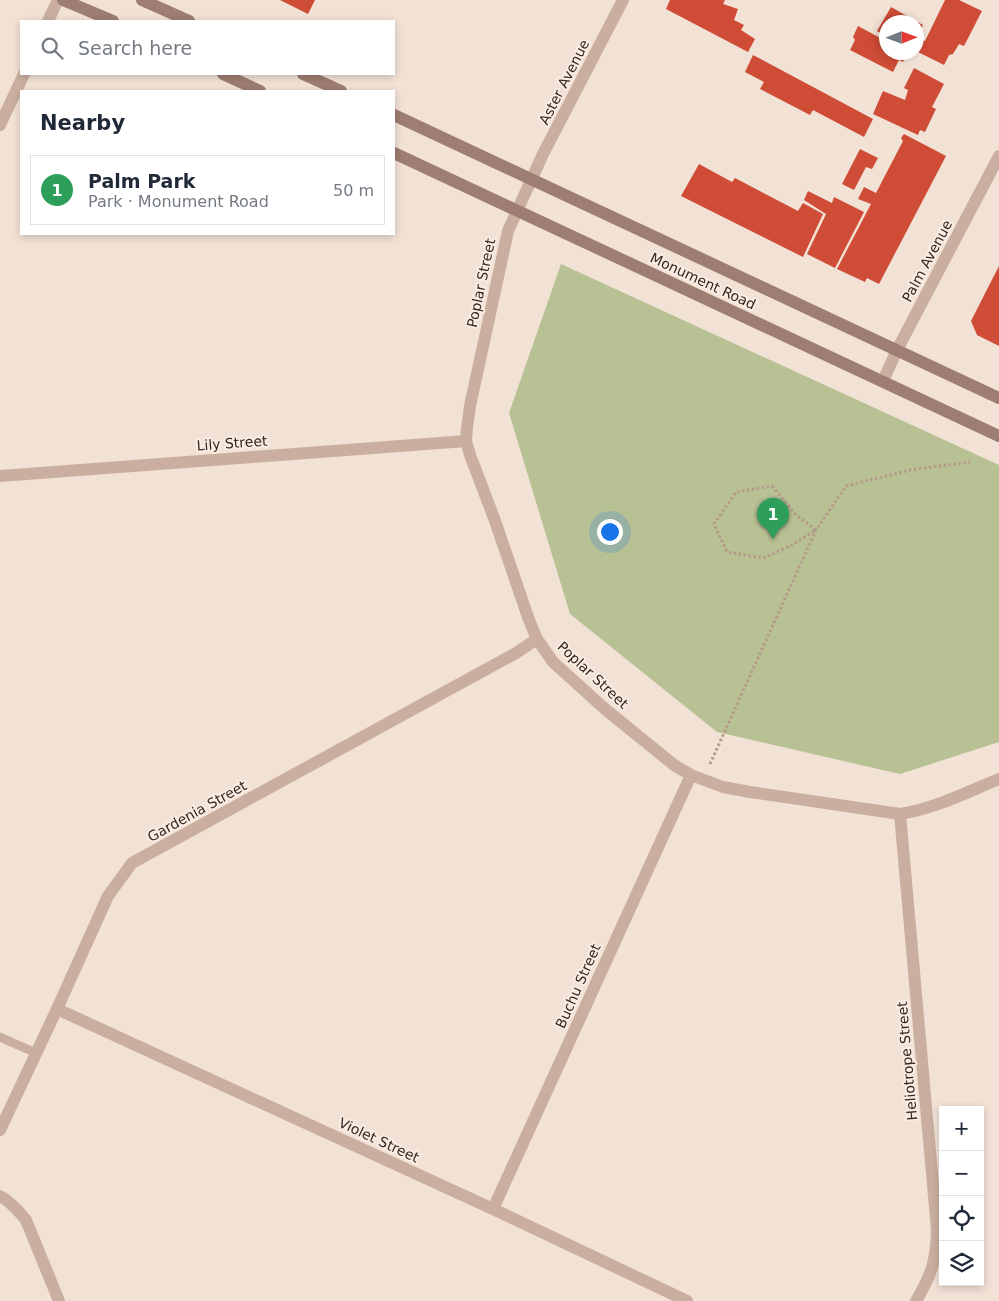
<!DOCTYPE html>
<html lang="en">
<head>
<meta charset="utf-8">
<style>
  :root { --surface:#fff; --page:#f6f6f7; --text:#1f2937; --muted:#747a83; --line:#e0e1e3; --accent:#0f766e }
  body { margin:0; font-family:"DejaVu Sans",sans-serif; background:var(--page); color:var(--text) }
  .controls { position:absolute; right:15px; bottom:15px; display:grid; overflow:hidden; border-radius:0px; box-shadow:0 2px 8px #0003 }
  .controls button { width:45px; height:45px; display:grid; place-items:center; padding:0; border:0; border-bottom:1px solid var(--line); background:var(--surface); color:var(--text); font:25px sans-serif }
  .compass { position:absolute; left:879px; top:15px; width:45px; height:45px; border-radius:50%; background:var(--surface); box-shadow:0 2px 8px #0003; rotate:89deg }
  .you { position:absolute; left:609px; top:531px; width:18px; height:18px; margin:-12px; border:4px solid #fff; border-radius:50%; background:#1a73e8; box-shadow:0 0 0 8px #1a73e833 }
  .badge { display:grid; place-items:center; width:32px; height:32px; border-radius:50%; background:var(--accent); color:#fff; font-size:16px; font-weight:700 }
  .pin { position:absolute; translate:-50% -41px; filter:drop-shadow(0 1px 2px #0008) }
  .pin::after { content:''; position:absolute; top:26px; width:18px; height:15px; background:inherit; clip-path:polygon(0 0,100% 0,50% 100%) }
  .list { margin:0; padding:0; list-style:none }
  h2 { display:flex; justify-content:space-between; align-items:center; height:65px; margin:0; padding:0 20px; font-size:21px }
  h2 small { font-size:16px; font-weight:400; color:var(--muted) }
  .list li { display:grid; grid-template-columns:32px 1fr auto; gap:15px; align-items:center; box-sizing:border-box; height:70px; margin:0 10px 10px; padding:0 10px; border:1px solid var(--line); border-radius:0px }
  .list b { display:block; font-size:19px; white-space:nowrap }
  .list p { margin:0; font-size:16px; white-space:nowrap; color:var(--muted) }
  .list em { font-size:16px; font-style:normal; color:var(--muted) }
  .icon { flex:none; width:28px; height:28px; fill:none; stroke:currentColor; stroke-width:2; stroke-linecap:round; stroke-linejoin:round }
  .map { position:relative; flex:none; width:999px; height:1301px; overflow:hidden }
  .search { position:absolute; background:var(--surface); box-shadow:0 2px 8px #0003; left:20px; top:20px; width:375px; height:55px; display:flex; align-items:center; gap:12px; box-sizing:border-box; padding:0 18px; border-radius:0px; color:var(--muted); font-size:19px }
  .panel { position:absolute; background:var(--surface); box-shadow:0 2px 8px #0003; left:20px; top:90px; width:375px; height:145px; border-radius:0px }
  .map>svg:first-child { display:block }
</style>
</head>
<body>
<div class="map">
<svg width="999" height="1301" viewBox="0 0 999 1301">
  <rect width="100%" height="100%" fill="#f2e1d5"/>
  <path fill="#b7c194" d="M561 264 999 465V742L900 774 717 732 570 614 509 413Z"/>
  <path fill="#cf4c36" d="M280 0H315L308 14Z
    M670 0H725L723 4 738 9 734 20 744 25 741 30 755 39 748 52 666 9Z
    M945 0H959L982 11 964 46 959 44 953 54 949 55 944 65 916 51V37L925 41Z
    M891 7 923 25 916 36V22H886V36L877 31Z
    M858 26 886 41V52H907L903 62 899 60 893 72 850 50 855 40 853 37Z
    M753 55 873 119 864 137 813 110 810 115 760 89 764 82 745 72Z
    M914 68 944 84 932 107 936 109 925 132 920 130 918 135 873 114 883 91 905 100 908 90 904 88Z
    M904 134 946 156 879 284 867 278 865 282 837 269 871 204 858 199 864 187 876 193 903 141 901 138Z
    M860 149 878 158 872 169 866 167 854 190 842 184Z
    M699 164 732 182 735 178 798 211 803 203 823 214 803 257 681 196Z
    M808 191 832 203 834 197 864 212 835 268 807 254 826 214 804 200Z
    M999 266V346L977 335 971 321Z"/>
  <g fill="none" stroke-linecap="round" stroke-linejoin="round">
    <path stroke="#b6998b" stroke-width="3" stroke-dasharray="2.5 2.5" stroke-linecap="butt" d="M772 486 796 515 816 530 790 546 763 558 727 552 714 524 736 492Z
      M710 764 816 530 846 486 910 470 970 462"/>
    <path stroke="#caafa0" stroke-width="9" d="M0 1037 36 1053"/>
    <path stroke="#caafa0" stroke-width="12" d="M623 0 543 154 508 231 470 406 467 428 466 441 470 455 494 518 529 620 537 639 553 662 605 709 674 765 691 775 723 787 750 792 900 814C934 809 967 792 999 779
      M883 381 897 350 999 156
      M0 476 466 441
      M900 814 937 1230C936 1261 932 1274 916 1301
      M57 1009 493 1209 687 1301
      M0 1130 57 1009 108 896 132 863 516 653 537 639
      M0 1196C11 1202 18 1210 26 1220L59 1301
      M493 1209 691 775"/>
    <path stroke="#caafa0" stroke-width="12" d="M48 21 58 0
      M0 125 24 74"/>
    <path stroke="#9e7d72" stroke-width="12" d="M63 0 113 21
      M142 0 189 21
      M223 74 260 91
      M303 74 341 91
      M394 115 999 398
      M394 153 999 436"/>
  </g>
  <g text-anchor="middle" stroke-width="4" stroke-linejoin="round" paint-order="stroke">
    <g font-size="14" fill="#342724" stroke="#faece1">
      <text transform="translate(564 82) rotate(-63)" y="5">Aster Avenue</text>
      <text transform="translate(927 261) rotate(-62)" y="5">Palm Avenue</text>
      <text transform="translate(703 281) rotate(25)" y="5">Monument Road</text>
      <text transform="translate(481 283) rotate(-78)" y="5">Poplar Street</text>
      <text transform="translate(232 443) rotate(-4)" y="5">Lily Street</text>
      <text transform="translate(593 675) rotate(43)" y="5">Poplar Street</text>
      <text transform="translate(197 811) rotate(-29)" y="5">Gardenia Street</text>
      <text transform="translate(578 986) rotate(-66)" y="5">Buchu Street</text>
      <text transform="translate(907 1061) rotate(-95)" y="5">Heliotrope Street</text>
      <text transform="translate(379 1140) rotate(25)" y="5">Violet Street</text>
    </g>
  </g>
</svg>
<div class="controls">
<button>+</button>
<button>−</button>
<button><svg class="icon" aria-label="locate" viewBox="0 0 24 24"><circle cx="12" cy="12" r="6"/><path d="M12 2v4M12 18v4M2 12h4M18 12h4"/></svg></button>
<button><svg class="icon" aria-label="layers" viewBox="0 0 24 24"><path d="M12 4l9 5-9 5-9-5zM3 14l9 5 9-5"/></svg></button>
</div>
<svg class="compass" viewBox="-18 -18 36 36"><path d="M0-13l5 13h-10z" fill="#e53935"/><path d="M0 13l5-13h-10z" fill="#747a83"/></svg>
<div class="you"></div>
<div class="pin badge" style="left:773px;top:539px;background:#2e9e5b">1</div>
<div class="search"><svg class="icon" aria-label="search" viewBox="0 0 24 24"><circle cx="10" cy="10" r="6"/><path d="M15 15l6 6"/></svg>Search here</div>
<section class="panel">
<h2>Nearby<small></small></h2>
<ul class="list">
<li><span class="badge" style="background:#2e9e5b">1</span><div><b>Palm Park</b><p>Park · Monument Road</p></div><em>50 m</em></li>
</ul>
</section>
</div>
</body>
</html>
